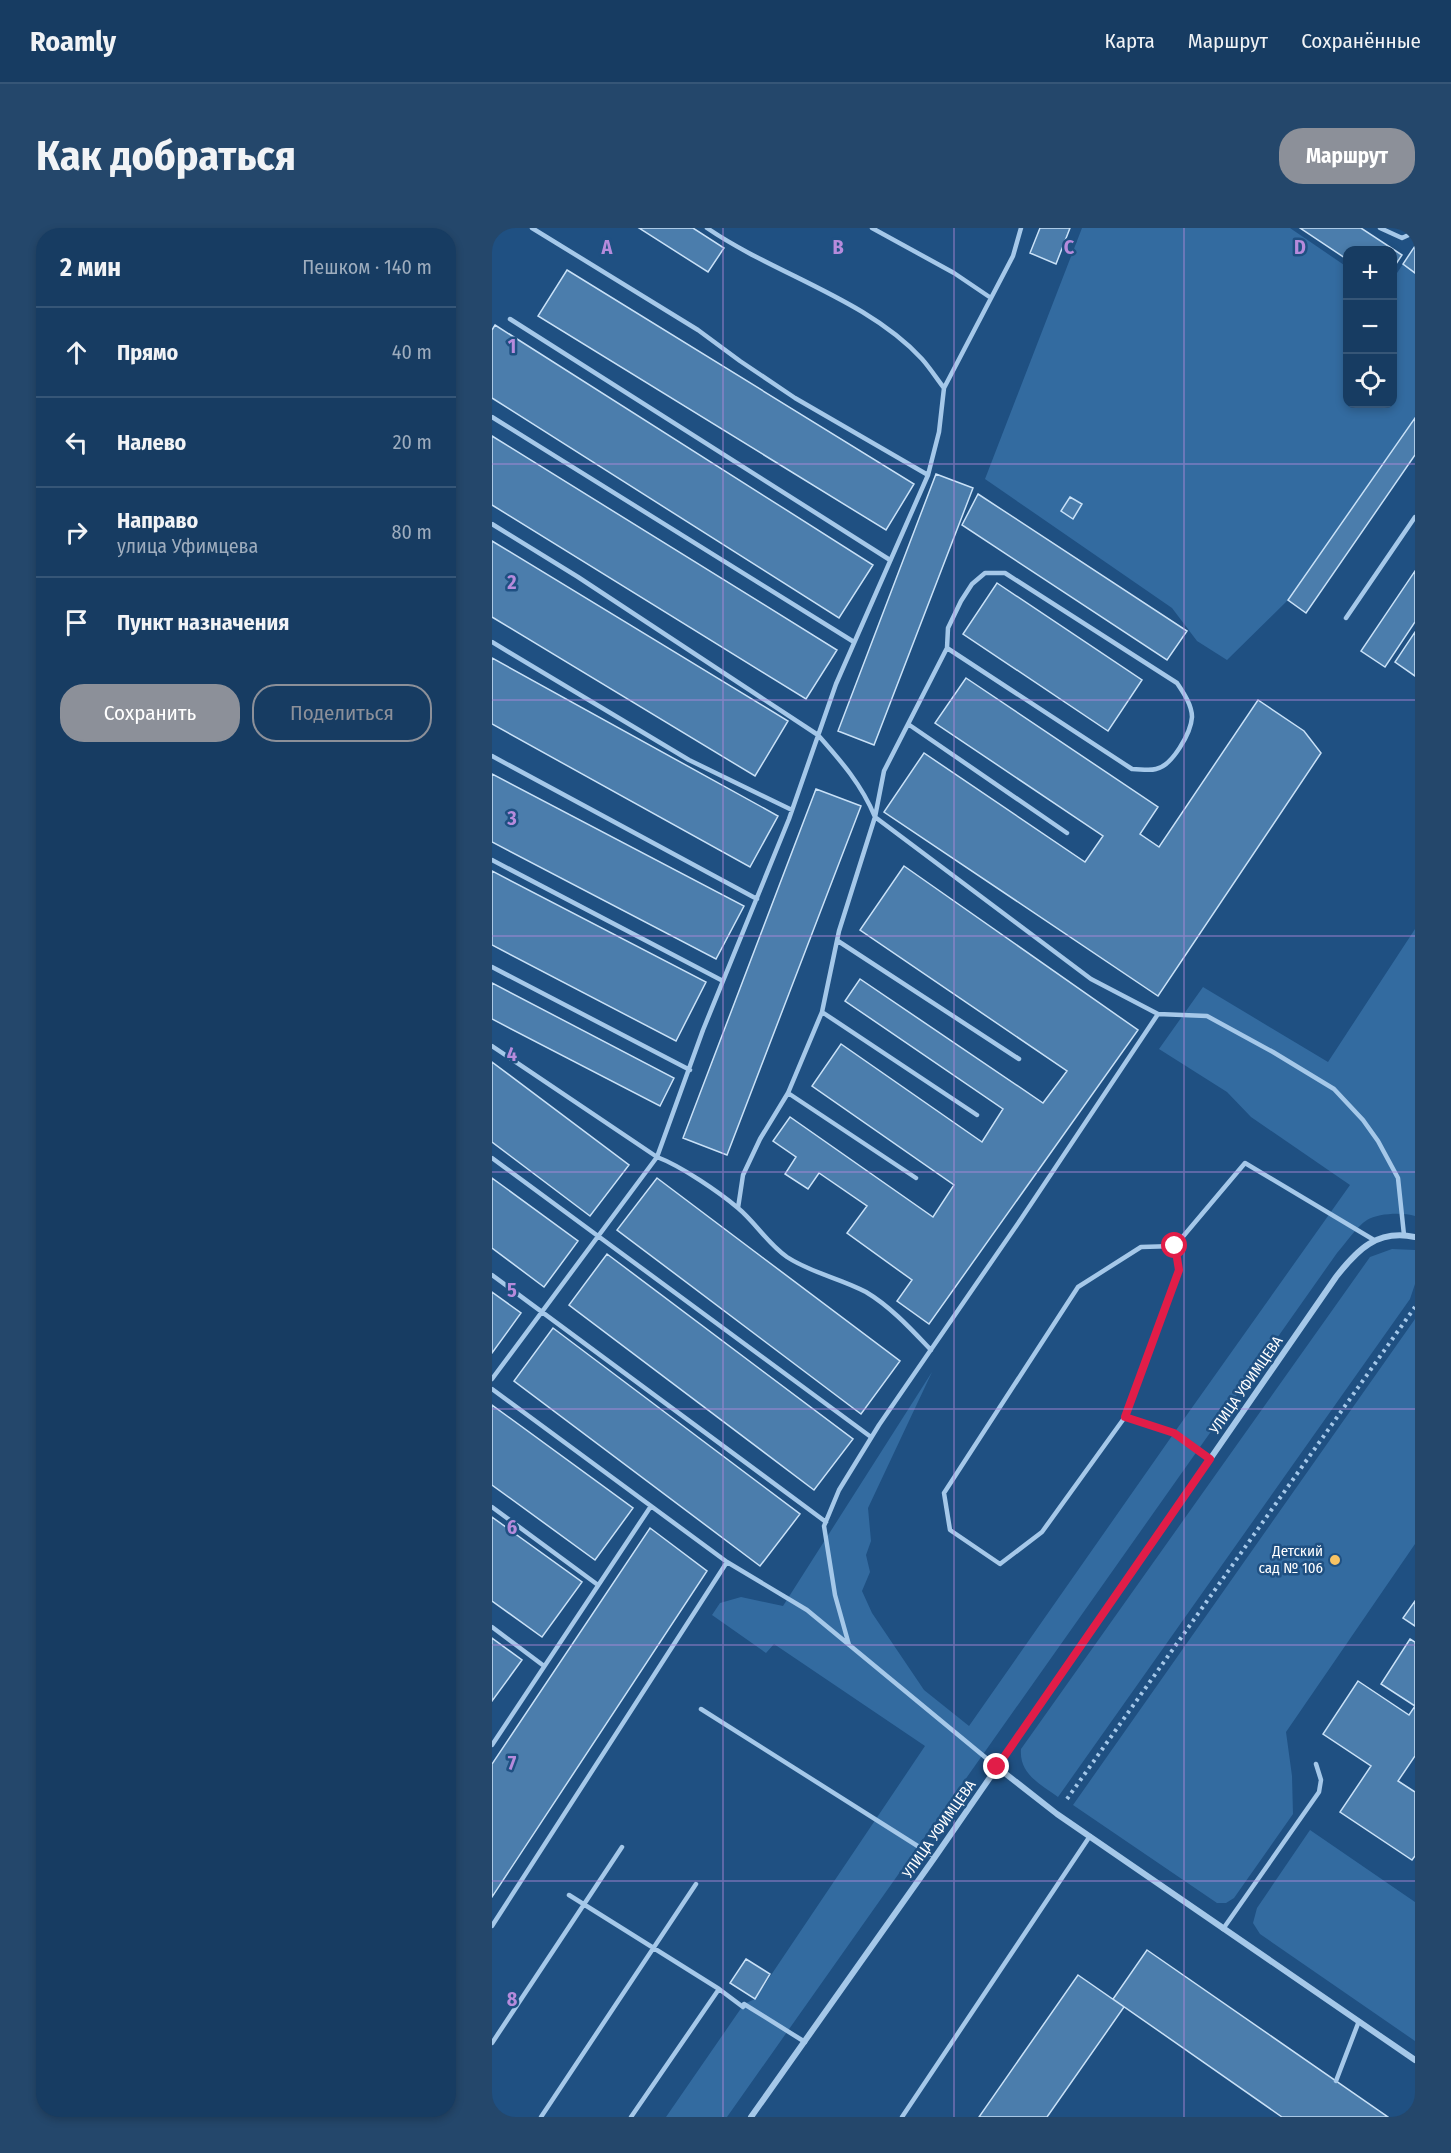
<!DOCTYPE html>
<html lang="ru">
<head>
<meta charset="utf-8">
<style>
  :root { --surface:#173c62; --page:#24476b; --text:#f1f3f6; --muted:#9eadbe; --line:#365677; --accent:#8c9099 }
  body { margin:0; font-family:"Fira Sans Condensed",sans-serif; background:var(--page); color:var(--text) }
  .controls { position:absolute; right:18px; top:18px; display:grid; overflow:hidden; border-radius:12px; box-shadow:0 3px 9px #0003 }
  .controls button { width:54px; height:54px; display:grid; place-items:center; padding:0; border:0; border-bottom:2px solid var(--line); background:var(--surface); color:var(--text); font:30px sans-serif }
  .stop { position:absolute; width:18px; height:18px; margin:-14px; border:4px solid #e11d48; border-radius:50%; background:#fff }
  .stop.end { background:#e11d48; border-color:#fff; box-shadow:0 2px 6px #0008 }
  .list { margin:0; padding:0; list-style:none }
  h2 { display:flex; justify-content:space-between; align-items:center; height:78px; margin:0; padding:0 24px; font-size:26px }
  h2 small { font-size:20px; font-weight:400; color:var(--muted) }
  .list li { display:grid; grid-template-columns:39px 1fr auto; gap:18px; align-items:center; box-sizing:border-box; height:90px; padding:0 24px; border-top:2px solid var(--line) }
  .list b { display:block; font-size:22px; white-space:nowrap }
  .list p { margin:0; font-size:20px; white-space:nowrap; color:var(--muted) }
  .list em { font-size:20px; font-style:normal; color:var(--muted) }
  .actions { display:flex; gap:12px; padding:18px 24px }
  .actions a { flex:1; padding:14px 0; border:2px solid var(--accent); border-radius:24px; text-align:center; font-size:21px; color:var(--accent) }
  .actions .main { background:var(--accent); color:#fff }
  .icon { flex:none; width:33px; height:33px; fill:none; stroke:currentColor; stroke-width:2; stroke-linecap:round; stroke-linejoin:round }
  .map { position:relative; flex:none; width:923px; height:1889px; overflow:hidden; border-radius:24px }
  header { display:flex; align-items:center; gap:36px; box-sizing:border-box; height:84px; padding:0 30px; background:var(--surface); border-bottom:2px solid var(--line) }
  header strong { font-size:28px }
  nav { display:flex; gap:33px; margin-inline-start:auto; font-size:21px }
  .intro { display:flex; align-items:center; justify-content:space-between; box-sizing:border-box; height:144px; padding:0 36px }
  h1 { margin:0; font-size:42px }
  .button { padding:15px 27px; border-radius:24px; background:var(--accent); color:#fff; font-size:21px; font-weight:700 }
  main { display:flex; gap:36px; padding:0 36px }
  aside { flex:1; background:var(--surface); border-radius:24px; box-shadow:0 3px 9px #0003 }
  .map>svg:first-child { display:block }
</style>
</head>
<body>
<header>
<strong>Roamly</strong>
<nav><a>Карта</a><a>Маршрут</a><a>Сохранённые</a></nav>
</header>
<div class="intro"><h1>Как добраться</h1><a class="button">Маршрут</a></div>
<main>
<aside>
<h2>2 мин<small>Пешком · 140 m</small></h2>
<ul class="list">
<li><svg class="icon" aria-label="ahead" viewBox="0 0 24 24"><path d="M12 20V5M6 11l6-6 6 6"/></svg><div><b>Прямо</b></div><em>40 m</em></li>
<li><svg class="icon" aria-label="left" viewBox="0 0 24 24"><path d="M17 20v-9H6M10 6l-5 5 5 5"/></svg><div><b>Налево</b></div><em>20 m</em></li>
<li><svg class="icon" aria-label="right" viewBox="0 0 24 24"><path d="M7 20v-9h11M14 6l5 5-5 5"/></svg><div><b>Направо</b><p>улица Уфимцева</p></div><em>80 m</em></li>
<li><svg class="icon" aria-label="arrive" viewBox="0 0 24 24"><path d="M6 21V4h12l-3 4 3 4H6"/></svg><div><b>Пункт назначения</b></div></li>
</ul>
<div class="actions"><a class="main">Сохранить</a><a>Поделиться</a></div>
</aside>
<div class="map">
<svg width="923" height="1889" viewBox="0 0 923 1889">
  <rect width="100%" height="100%" fill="#1f5082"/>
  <path fill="#336ba0" d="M590 0H798L855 39 856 176H900L901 51 911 36 923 45V190L796 372 735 432 705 413 680 380 493 251Z
    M923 701V988C911 984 886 985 875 992 865 998 853 1016 845 1025L235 1889H174L252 1776 263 1771 433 1518 282 1416 274 1425 220 1387 228 1375 249 1369 291 1378 440 1144 376 1280 379 1313 374 1327 378 1344 370 1363 380 1385 432 1462 477 1498 682 1205 858 957 759 889 735 864 667 821 711 759 836 834Z
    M900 1021 923 1022V1056L918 1071 566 1569C548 1556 527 1546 529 1521L878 1029Z
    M923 1091V1316L794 1504 800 1548 801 1586 742 1670 734 1675H725L581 1577Z
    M818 1602 923 1674V1813L768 1706 761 1695 765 1680Z"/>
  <path fill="#4b7dac" stroke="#c9e1f7" stroke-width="1.5" d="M147 0H201L232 20 216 44Z
    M548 0H578L564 36 538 25Z
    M808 0H869L910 27 900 42V22H856V32Z
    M923 18V45L911 36Z
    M75 42 422 256 394 302 46 88Z
    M3 97 381 337 347 390 0 170V102Z
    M923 190V227L814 385 796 372Z
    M0 208 345 422 314 471 0 277Z
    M444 246 481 260 382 517 346 503Z
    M486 266 695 403 675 432 470 297Z
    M578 269 590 276 581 291 569 283Z
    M0 313 296 493 263 548 0 389Z
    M923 343V394L893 439 869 423Z
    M505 355 650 452 616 503 471 406Z
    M923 404V448L903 434Z
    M0 430 286 588 258 639 0 496Z
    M474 450 666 579 648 606 667 619 766 472 812 503 829 525 666 768 392 584 432 525 593 634 611 608 443 495Z
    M0 546 252 678 224 731 0 614Z
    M324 561 369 578 235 927 191 910Z
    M412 638 646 802 437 1096 405 1073 420 1052 355 1005 375 978 327 945 316 961 293 946 304 929 281 913 298 889 441 989 462 957 320 858 349 816 490 914 511 881 353 773 368 751 551 875 575 843 368 702Z
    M0 643 214 754 184 813 0 717Z
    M0 755 182 850 168 878 0 791Z
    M0 834 137 937 98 988 0 914Z
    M0 950 86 1013 52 1059 0 1020Z
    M165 950 408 1133 369 1186 125 1002Z
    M115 1026 361 1211 322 1262 77 1077Z
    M0 1064 29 1085 0 1125Z
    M61 1100 308 1286 268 1338 22 1153Z
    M0 1177 141 1280 103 1332 0 1257Z
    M0 1289 90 1354 50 1409 0 1373Z
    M158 1300 215 1343 0 1669V1536Z
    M923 1373V1398L911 1390Z
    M0 1410 30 1432 0 1473Z
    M918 1411 923 1414V1478L889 1456Z
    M866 1453 917 1487 923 1478V1528L906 1553 923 1564V1628L920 1632 848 1584 879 1538 831 1506Z
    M655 1722 896 1889H790L621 1771Z
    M254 1731 278 1746 263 1771 238 1755Z
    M586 1747 632 1779 555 1889H487Z"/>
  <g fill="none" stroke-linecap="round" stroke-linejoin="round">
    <path stroke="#a5c8e9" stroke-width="4" stroke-dasharray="3 4.5" stroke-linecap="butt" d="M575 1571 923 1079"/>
    <path stroke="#a5c8e9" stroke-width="4.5" d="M40 0 206 102 248 133 303 170 436 247
      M215 0C282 46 375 71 430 131 438 140 445 151 452 160
      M380 0 462 45 499 70
      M888 0 910 10 923 4
      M18 91 398 332
      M0 189 362 414
      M0 296 86 349 326 507C349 533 370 557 383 589L599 751 666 786 715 788 781 824 842 861 871 892 886 913 906 950 912 1007
      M854 390 923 289
      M0 414 197 532 300 582
      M416 496 575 605
      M0 528 265 671
      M0 632 231 753
      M346 713 527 831
      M0 739 198 842
      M330 784 485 887
      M0 818 165 929C189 938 227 964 246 980 264 995 275 1015 295 1029 319 1045 348 1050 374 1064 399 1079 419 1101 439 1122
      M296 865 424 950
      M0 930 379 1209
      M246 980 251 947 268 911 296 865 330 784 347 703 383 589 392 543 455 420 456 400 469 373 480 356 493 345H513L685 455C691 464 700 477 700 489 699 505 680 538 664 541 657 543 648 541 640 541L455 420
      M0 1047 334 1294
      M0 1151 165 929 211 802 297 591 344 456 436 247 447 204 452 160 521 28 529 0
      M0 1161 235 1334 315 1382 505 1539
      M633 1189 687 1042 683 1018
      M718 1231 682 1205 633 1189 550 1304 508 1336 458 1302 452 1265 586 1059 649 1019 683 1018 753 935 882 1012
      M0 1279 106 1357
      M0 1399 52 1438
      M357 1417 343 1367 332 1298 347 1262 387 1197 529 991 666 786
      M209 1481 443 1629
      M0 1517 159 1278
      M77 1667 227 1761 251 1779 252 1776 313 1814
      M0 1698 235 1334
      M731 1701 827 1564 829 1552 824 1536
      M0 1815 130 1619
      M844 1853 867 1793
      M49 1889 204 1656
      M139 1889 227 1761
      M410 1889 598 1608"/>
    <path stroke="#a5c8e9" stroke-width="6" d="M505 1539 565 1586 923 1832
      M259 1889 443 1629 844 1049C865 1022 885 1001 923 1009"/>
  </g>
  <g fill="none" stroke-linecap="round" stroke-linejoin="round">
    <path stroke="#e11d48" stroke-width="8" d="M505 1539 718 1231 682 1205 633 1189 687 1042 683 1018"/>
  </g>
  <path fill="none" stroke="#b68bdc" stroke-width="1.5" stroke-opacity="0.55" d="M231 0V1889M462 0V1889M692 0V1889M0 236H923M0 472H923M0 708H923M0 944H923M0 1181H923M0 1417H923M0 1653H923"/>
  <circle fill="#f7c364" stroke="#1f5082" stroke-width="2" cx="843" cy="1332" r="6"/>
  <g text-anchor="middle" stroke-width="5" stroke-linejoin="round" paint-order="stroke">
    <g font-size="15" fill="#fff" stroke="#1f5082">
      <text transform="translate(754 1157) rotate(-55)" y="5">УЛИЦА УФИМЦЕВА</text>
      <text transform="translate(447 1601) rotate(-55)" y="5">УЛИЦА УФИМЦЕВА</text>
    </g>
    <g font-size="15" fill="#fff" stroke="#1f5082" text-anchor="end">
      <text x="831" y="1328">Детский<tspan x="831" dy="17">сад № 106</tspan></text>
    </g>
  </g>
  <g font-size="20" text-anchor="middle" font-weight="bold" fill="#b68bdc" stroke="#1f5082" stroke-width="5" stroke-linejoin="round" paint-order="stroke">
    <text x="115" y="26">A</text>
    <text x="346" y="26">B</text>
    <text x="577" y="26">C</text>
    <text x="808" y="26">D</text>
    <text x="20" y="125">1</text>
    <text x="20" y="361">2</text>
    <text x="20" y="597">3</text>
    <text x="20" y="833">4</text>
    <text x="20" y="1069">5</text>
    <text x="20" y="1306">6</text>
    <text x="20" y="1542">7</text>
    <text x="20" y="1778">8</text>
  </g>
</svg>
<div class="controls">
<button>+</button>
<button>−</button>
<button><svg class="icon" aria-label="locate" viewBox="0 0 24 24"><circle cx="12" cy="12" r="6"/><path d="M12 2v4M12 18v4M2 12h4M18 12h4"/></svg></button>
</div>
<div class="stop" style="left:683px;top:1018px"></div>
<div class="stop end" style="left:505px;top:1539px"></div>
</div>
</main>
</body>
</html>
